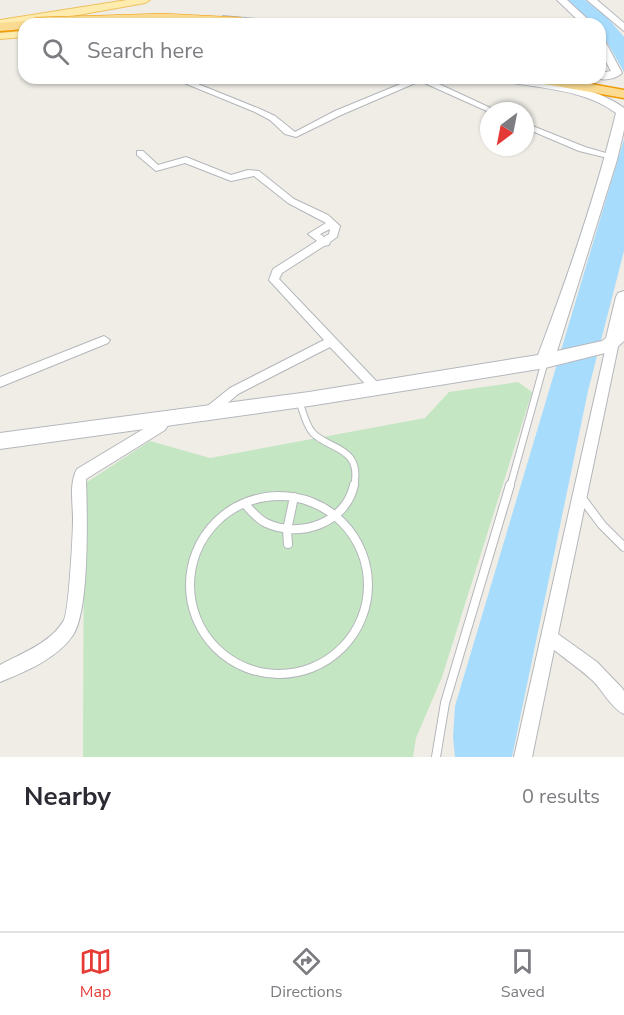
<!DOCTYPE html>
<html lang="en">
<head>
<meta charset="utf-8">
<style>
  :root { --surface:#fff; --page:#f7f7f7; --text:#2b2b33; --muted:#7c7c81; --line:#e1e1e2; --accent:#e63a35 }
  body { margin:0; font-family:"Nunito Sans",sans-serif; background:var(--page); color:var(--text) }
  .compass { position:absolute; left:480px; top:102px; width:54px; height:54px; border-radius:50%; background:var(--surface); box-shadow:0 2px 4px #0004; rotate:212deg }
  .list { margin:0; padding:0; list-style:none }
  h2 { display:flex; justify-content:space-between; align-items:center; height:78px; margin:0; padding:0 24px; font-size:26px }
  h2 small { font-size:20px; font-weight:400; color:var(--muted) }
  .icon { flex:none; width:33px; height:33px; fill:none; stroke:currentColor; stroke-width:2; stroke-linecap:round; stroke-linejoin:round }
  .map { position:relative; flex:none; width:624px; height:757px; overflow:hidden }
  .search { position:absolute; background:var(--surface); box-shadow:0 2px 4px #0004; left:18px; right:18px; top:18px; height:66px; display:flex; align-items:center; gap:15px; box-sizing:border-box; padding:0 21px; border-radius:18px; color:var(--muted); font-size:22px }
  .sheet { height:174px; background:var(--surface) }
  nav { display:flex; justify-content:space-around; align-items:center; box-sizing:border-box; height:84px; border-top:2px solid var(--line); background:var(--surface); font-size:16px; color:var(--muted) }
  nav a { display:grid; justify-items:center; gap:3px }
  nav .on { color:var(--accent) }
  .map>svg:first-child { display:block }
</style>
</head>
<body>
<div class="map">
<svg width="624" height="757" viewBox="0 0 624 757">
  <rect width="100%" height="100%" fill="#efede6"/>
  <path fill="#c4e6c3" d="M518 382 532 392 442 677 416 738 413 757H83L84 484 150 441 210 458 425 418 449 392Z"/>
  <path fill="#a8dcfd" d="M566 0H585L607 17 624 37V72L600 30V24H594Z
    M624 139V251L588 391 512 757H455L453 737 455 706Z"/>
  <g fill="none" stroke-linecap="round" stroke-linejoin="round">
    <defs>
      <path id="lane-far1" d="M299 401C303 411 305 423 312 432 327 450 363 445 354 487
        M510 487 545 361"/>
      <path id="lane" d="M190 585a89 89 0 1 1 178 0a89 89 0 1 1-178 0Z
        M581 497 602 525 624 547
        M245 504C251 511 258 519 266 523 300 539 346 523 354 485
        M288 544 287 530 294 497
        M436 757 445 703 510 485"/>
      <path id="street" d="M172 78H183L260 109 275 116 295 132 335 111 415 78H426L497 111 489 112 420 81 341 115 296 137 285 134 270 120 255 112Z
        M525 123 585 147 616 156 612 159 579 151 525 128Z
        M137 151H143L158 165 186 157 231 175 248 170 259 171 294 199 328 215 340 226 337 237 330 242 329 245 324 246 282 273 279 279 380 385 382 388 380 391H372L330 347 238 394 213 416H205L203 412 205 408 230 388 324 340 269 280 273 269 317 241 308 234 326 223 288 203 254 176 231 181 185 163 156 171 137 155ZM330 229 329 234 324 237 320 234Z
        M104 336 110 340 108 343 0 387V377Z
        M613 338 619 342 558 634 597 662 622 688 624 691V714C611 708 602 689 592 680 580 669 567 660 554 650L532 757H514L607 342Z
        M167 412 171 413 173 417 165 430 86 479C87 512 90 610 73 635 58 658 25 672 0 682V665C22 653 51 643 64 620 69 611 73 535 73 519 73 502 69 484 77 469L155 422 163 413Z"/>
      <path id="secondary" d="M557 0H567L593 24H582Z
        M587 0H597L624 23V31Z
        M223 16 277 21 282 24 220 21 218 19Z
        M600 38 605 41 622 73C616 79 604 81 596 78H600V73L611 71 600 51Z
        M495 78C533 78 593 84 624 108V130L617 160 557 351 602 341 606 338 616 297 618 293 624 291V341L613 351 545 368 309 406 0 449V433L309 392 538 355C568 276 596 195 616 113 585 89 538 88 500 81Z"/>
      <path id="primary" d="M127 0H150L145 3 33 23 0 26V20Z
        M24 31V37L0 39V33Z"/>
      <path id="highway" d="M24 21 29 24H24V29L0 31V23Z
        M526 78H557L624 90V98L533 82Z"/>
    </defs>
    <use href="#lane-far1" stroke="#b3b6ba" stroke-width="8"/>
    <use href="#lane" stroke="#b3b6ba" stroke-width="10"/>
    <use href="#street" stroke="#b3b6ba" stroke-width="2"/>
    <use href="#secondary" stroke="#b4b8bd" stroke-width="2"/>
    <use href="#primary" stroke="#efc05f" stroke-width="2"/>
    <use href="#highway" stroke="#f09b05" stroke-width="3"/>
    <use href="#lane-far1" stroke="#fff" stroke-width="6"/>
    <use href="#lane" stroke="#fff" stroke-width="8"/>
    <use href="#street" fill="#fff" fill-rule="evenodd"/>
    <use href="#secondary" fill="#fff" fill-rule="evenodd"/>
    <use href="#primary" fill="#fdecad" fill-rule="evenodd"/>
    <use href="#highway" fill="#fbdb91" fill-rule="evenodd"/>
    <defs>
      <path id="highway-bridge" d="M35 24 163 20 241 24"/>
    </defs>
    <use href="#highway-bridge" stroke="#f09b05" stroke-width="14" stroke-linecap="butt"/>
    <use href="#highway-bridge" stroke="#fbdb91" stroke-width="13"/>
  </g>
</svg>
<svg class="compass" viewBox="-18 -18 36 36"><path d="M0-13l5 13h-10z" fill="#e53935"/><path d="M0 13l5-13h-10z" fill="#7c7c81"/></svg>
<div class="search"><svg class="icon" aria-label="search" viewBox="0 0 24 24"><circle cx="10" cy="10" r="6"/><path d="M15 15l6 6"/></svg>Search here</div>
</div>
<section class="sheet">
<h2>Nearby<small>0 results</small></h2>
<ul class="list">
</ul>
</section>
<nav>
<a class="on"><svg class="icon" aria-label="map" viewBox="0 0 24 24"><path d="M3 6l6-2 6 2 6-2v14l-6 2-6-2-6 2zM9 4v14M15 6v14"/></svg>Map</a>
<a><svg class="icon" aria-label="directions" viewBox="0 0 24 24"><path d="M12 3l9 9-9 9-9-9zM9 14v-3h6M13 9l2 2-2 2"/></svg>Directions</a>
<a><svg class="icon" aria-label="saved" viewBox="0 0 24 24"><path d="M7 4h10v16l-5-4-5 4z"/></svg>Saved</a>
</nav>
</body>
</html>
